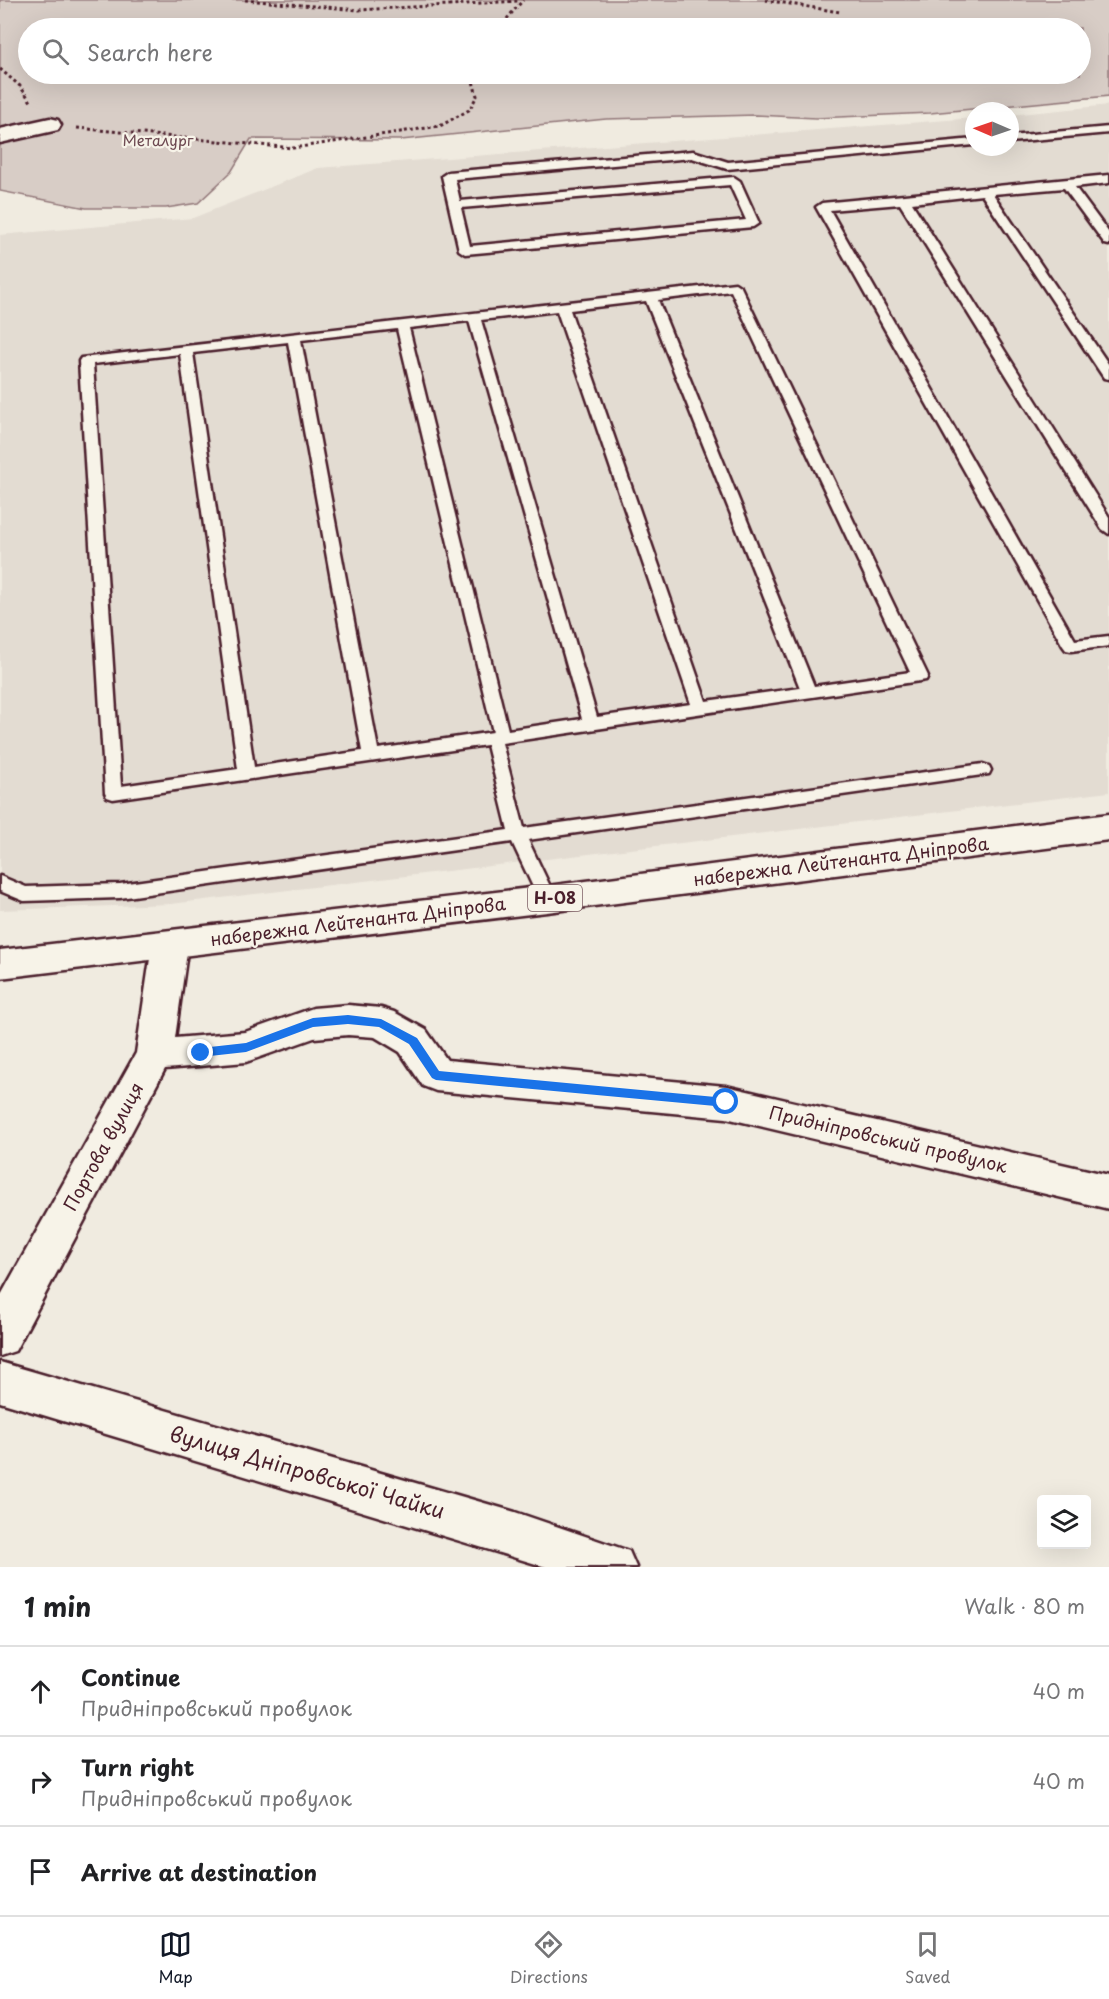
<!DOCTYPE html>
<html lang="en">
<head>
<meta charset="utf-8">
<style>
  :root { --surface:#fff; --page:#f6f6f6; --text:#202124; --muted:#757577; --line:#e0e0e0; --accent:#111827 }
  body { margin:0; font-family:"Playpen Sans",sans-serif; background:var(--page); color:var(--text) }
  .controls { position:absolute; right:18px; bottom:18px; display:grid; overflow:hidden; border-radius:6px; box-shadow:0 6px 24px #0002 }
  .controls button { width:54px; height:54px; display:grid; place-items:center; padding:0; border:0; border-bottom:2px solid var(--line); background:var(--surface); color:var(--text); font:30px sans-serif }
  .compass { position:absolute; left:965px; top:102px; width:54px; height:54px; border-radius:50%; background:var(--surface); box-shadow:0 6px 24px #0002; rotate:272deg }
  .stop { position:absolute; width:18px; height:18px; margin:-14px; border:4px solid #1a73e8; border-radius:50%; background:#fff }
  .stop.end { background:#1a73e8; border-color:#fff; box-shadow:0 2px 6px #0008 }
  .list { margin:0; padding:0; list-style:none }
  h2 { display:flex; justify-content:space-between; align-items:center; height:78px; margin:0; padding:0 24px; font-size:26px }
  h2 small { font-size:20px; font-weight:400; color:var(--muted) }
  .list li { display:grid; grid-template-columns:39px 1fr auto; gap:18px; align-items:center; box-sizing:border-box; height:90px; padding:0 24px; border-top:2px solid var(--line) }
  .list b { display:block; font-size:22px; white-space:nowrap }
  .list p { margin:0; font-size:20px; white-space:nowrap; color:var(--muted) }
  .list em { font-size:20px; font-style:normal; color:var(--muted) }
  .icon { flex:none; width:33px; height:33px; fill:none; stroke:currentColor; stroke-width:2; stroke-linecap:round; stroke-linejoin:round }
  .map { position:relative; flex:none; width:1109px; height:1567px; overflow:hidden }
  .search { position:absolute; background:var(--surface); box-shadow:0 6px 24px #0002; left:18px; right:18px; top:18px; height:66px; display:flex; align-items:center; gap:15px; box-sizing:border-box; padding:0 21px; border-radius:33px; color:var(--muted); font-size:22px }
  .sheet { height:348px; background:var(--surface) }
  nav { display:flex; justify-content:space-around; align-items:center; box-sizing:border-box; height:84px; border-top:2px solid var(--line); background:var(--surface); font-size:16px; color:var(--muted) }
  nav a { display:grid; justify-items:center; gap:3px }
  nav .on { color:var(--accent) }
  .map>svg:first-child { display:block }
</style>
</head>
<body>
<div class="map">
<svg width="1109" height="1567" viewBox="0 0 1109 1567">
  <rect width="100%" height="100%" fill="#f0ebe0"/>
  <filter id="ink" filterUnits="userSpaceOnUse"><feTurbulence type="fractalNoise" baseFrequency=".0167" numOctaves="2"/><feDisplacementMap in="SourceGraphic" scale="12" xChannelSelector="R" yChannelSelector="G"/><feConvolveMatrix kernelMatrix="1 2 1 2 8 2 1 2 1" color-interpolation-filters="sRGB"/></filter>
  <g filter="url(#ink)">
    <path fill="#e3dcd2" d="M1109 105V792L171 904 0 910V235L193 218 318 168 974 118V147H1010V115Z"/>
    <path fill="#d8cdc6" stroke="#917678" stroke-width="1.5" fill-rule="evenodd" d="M0 0H1109V96L930 113 816 118 756 115 606 119 401 140 251 139 231 172 198 203 166 208H86L0 191ZM28 28H1080V74H28Z"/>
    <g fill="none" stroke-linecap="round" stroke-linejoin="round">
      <defs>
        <path id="lane" d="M1109 127V133L1010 142V136Z
          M974 139V145L727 169 692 158 455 179 460 201 734 177 740 181 759 223 753 227 465 254 459 250 442 176 448 172 693 151 728 162ZM730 185 746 220 470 246 461 208Z
          M1109 175V183L1075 187 1109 233V245L1105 244 1064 188 993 194 1109 365V379L1104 378 982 195 912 203 1109 517V534L1102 529 900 204 830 210 1075 640 1109 636V646L1071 651 1066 650 1063 646 816 207 822 203Z
          M735 283 741 287 928 676 926 680 920 681 502 743 524 828 983 764 989 766 991 770 989 774 528 840 556 899 553 904 547 906 541 904 512 842 120 898 24 901 0 891V876L26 887 120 884 508 830 487 745 113 799 107 797 105 793 79 361 81 358ZM731 291 910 672 814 686 658 300ZM646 301 800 688 706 701 570 310ZM557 311 691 704 597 717 481 320ZM469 321 582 719 508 730 409 328ZM397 329 493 732 378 749 301 340ZM288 342 362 751 254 767 193 353ZM180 354 238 769 121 786 93 364Z"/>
        <path id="street" d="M50 118 58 120 61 125 58 130 0 143V129Z
          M170 931 183 935 188 945 175 1038 245 1032 313 1008 348 1005 381 1008 394 1012 426 1030 447 1060 726 1086 1109 1175V1209L726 1118 436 1091 423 1086 400 1052 375 1037 348 1035 314 1038 246 1062 165 1069 15 1351 0 1356V1297L136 1053 152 945 157 935Z
          M0 1362 515 1512 629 1551 636 1567H546L0 1402Z"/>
        <path id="primary" d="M1109 814V840L547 912 0 978V950L547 886Z"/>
      </defs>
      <use href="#lane" stroke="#4a1f2b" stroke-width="5"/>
      <use href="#street" stroke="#4a1f2b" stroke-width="5"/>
      <use href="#primary" stroke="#4a1f2b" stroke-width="5"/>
      <path stroke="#4a1f2b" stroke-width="3" stroke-dasharray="3 3" stroke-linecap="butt" d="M245 0 359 10 519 1
        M765 0 840 12
        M499 28 523 0
        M0 69 20 86 32 103
        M77 128 293 148 440 126 469 110 477 96 471 74"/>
      <use href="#lane" fill="#f7f3e8" fill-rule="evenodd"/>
      <use href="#street" fill="#f7f3e8" fill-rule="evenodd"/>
      <use href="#primary" fill="#f7f3e8" fill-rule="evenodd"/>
    </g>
  </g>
  <path fill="#1a73e8" d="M348 1015 381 1019 417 1038 439 1071 726 1098 731 1102 726 1107 436 1080 432 1078 409 1044 379 1027 348 1024 313 1027 246 1052 201 1057 195 1053 201 1048 246 1043 313 1018Z"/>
  <g text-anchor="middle" stroke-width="4.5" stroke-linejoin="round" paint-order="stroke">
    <g font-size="15" fill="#6e4a52" stroke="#f7f3e8">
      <text x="158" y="146">Металург</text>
    </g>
    <rect fill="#f7f3e8" stroke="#7e5f64" stroke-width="1.5" x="528" y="885" width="54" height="26" rx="4.5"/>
    <g font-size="16" font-weight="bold" fill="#4a1f2b">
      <text x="555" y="904">Н-08</text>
    </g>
    <g font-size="18" fill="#4a1f2b" stroke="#f7f3e8">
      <text transform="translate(841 862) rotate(-7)" y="6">набережна Лейтенанта Дніпрова</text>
      <text transform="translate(358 922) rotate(-7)" y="6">набережна Лейтенанта Дніпрова</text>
      <text transform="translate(888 1140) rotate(13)" y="6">Придніпровський провулок</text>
      <text transform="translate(104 1147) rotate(-61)" y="6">Портова вулиця</text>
    </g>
    <g font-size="21" fill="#4a1f2b" stroke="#f7f3e8">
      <text transform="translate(307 1473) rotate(16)" y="7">вулиця Дніпровської Чайки</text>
    </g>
  </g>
</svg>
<div class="controls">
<button><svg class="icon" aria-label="layers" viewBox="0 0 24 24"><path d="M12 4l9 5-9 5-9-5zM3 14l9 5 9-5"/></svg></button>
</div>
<svg class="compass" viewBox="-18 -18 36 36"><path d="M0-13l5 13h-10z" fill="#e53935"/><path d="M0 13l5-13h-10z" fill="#757577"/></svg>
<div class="stop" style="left:726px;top:1102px"></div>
<div class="stop end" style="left:201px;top:1053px"></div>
<div class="search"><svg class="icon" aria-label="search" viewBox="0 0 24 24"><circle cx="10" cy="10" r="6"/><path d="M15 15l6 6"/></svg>Search here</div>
</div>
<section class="sheet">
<h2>1 min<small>Walk · 80 m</small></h2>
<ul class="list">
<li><svg class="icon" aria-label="ahead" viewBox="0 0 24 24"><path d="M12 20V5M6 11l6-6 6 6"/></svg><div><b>Continue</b><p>Придніпровський провулок</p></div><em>40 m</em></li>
<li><svg class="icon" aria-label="right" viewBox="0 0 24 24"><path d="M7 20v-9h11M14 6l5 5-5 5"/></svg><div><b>Turn right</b><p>Придніпровський провулок</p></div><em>40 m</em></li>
<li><svg class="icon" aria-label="arrive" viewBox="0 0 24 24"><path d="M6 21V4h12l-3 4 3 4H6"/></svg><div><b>Arrive at destination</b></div></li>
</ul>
</section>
<nav>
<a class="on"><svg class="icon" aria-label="map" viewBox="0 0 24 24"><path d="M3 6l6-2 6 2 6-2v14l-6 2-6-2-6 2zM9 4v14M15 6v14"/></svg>Map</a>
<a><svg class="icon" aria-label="directions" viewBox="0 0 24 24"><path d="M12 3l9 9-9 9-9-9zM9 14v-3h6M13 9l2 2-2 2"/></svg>Directions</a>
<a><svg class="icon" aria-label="saved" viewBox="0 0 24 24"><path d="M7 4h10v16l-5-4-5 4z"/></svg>Saved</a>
</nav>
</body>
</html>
